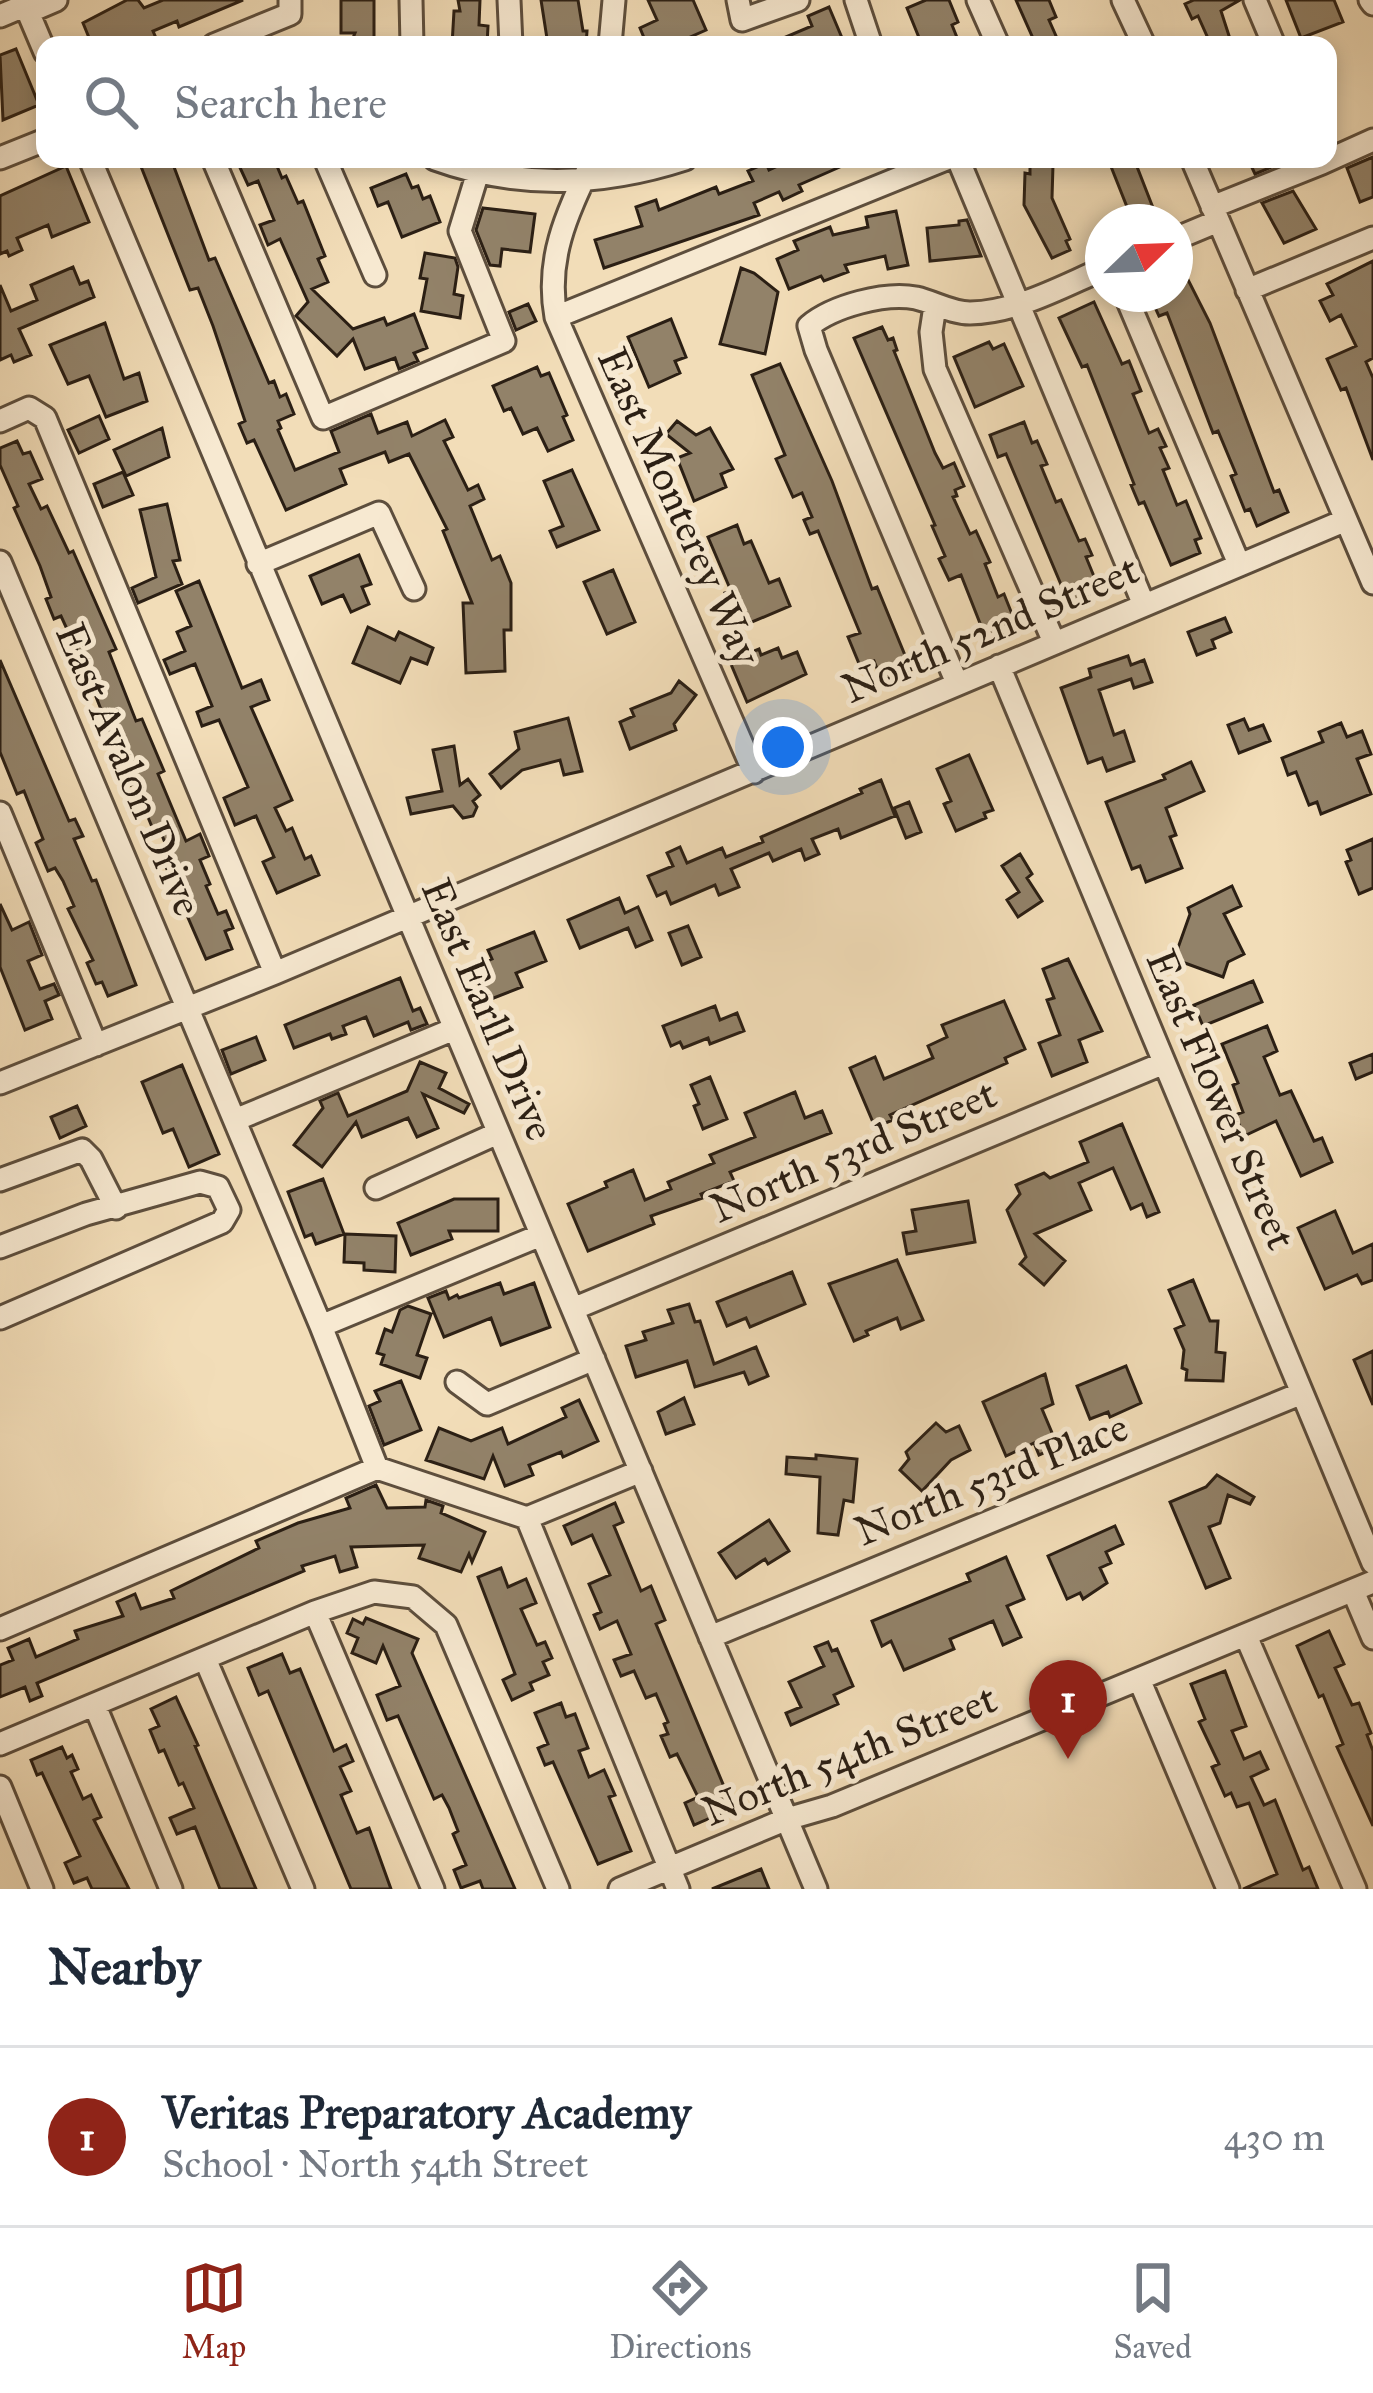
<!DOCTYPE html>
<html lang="en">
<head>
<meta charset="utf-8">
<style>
  :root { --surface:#fff; --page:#f2f2f3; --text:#1f2937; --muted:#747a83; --line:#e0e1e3; --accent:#8f2418 }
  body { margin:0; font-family:"IM FELL Great Primer",serif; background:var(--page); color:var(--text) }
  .compass { position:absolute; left:1085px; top:204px; width:108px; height:108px; border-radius:50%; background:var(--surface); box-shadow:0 6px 18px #0003; rotate:67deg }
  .you { position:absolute; left:783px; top:747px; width:42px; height:42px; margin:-30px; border:9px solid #fff; border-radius:50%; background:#1a73e8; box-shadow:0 0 0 18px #1a73e833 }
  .badge { display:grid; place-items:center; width:78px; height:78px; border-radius:50%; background:var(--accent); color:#fff; font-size:39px; font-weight:700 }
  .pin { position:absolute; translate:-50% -99px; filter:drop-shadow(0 3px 6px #0008) }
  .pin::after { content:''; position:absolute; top:63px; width:42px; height:36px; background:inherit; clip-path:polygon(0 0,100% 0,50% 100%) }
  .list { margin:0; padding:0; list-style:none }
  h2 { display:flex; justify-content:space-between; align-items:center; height:156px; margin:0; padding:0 48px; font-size:51px }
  h2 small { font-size:39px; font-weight:400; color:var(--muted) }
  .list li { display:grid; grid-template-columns:78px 1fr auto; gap:36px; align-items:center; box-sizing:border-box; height:180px; padding:0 48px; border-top:3px solid var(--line) }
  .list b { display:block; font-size:45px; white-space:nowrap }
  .list p { margin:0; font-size:39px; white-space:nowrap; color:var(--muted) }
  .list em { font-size:39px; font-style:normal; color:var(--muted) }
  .icon { flex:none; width:66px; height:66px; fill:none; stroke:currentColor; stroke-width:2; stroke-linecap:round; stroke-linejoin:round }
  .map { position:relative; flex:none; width:1373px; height:1889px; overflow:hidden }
  .search { position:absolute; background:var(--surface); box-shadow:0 6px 18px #0003; left:36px; right:36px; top:36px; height:132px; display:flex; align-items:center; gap:30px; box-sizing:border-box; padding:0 42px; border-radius:24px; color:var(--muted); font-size:45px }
  .sheet { height:336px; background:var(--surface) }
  nav { display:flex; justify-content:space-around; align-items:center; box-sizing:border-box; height:168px; border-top:3px solid var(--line); background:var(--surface); font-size:33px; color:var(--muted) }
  nav a { display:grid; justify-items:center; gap:6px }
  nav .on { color:var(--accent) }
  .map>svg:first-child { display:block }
</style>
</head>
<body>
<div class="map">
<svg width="1373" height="1889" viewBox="0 0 1373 1889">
  <rect width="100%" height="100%" fill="#f2ddb8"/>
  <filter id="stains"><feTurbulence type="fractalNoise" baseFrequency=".00167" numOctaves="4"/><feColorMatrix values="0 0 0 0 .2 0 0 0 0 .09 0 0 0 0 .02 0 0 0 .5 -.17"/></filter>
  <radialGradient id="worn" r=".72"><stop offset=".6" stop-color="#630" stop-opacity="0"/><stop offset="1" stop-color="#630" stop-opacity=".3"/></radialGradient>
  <path fill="#928269" stroke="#2b1f14" stroke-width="3" d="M127 0H138L144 8 163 0H243L179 27 177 21 153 31 159 45H92L83 23Z
    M341 0H374V45H350L355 33H341Z
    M458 0H480L479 25 488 26 487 45H452L454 11H460Z
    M541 0H578L583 31H587L586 45H548Z
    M648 0H693L706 30 672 45H647L640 28 657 20Z
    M926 0H949L958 22 952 25 960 45H922L907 8Z
    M1016 0H1049L1056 17 1049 20 1060 45H1036Z
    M1194 0H1240L1221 11 1232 45H1211L1198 16 1192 19 1185 4Z
    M1286 0H1334L1343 22 1301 38Z
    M829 7 845 45H767L812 26 808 16Z
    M16 49 39 105 3 120 0 55Z
    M1373 157V197L1360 202 1347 168Z
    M138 159H171L209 260 215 258 269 383 274 381 280 397 286 394 294 414 278 421 281 428 278 430 295 470 339 452 331 431 371 414 378 433 407 422 412 436 445 420 453 437 444 441 468 490 478 485 484 499 470 506 492 560 500 556 511 583V630H504L505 671 466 673 463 603H472L443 531 447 529 409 454 389 462 385 452 340 469 346 484 286 510 254 440 247 443 239 424 245 421 213 326 198 288 190 290Z
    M236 159H274L282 178 286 176 298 203 303 201 325 256 318 259 328 282 312 289 353 329 384 318 387 325 414 314 427 348 414 353 418 361 399 369 395 358 365 369 353 339 337 356 296 316 308 302 280 239 268 245 260 225 274 220 258 181 248 185Z
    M793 159H858L799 185 802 191 783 200 779 192 754 203 759 215 604 268 595 240 642 226 636 207 656 200 659 210 716 187 719 194 753 181 748 171 766 163 769 170Z
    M1108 159H1134L1155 213 1133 222Z
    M1248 159H1291L1255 174Z
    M1030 165H1053L1052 198 1070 239 1066 241 1070 250 1052 258 1024 205 1025 173 1030 174Z
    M66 166 89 222 52 237 48 225 17 238 22 250 9 256 7 251 0 254V196Z
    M406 174 412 188 418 186 423 199 430 196 440 222 402 237 388 202 378 206 371 188Z
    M1293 191 1316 229 1284 243 1262 203Z
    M483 208 535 214 530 252 502 249 500 266 490 265 476 230Z
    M896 211 908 265 888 269 885 256 845 265 848 272 824 281 821 276 789 289 777 259 798 250 794 241 830 227 833 235 868 227 866 217Z
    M967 220 981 256 930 261 927 228 959 225V221Z
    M425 253 455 258 458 267 454 294 463 296 460 318 421 311 427 279 420 278Z
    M1175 254 1210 323 1274 492 1279 490 1288 512 1257 526 1250 509 1245 511 1231 476 1236 474 1218 431 1213 433 1167 313 1159 316 1149 294H1175Z
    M1373 261V358L1366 362 1373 378V460L1346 388 1341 390 1327 359 1356 346 1341 315 1330 321 1320 301 1333 295 1327 284Z
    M73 267 80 284 88 281 94 297 19 329 31 355 14 362 11 355 0 360V285L11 311 37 300 31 285Z
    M741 268 754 273 778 292 765 354 720 344Z
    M1094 302 1122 364 1129 361 1141 391 1133 394 1149 433 1158 429 1166 446 1160 448 1169 468 1163 470 1177 505 1186 501 1201 538 1195 540 1200 553 1171 565 1144 502 1139 504 1131 485 1134 484 1087 365 1082 367 1059 318Z
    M528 304 536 321 516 330 509 312Z
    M671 319 686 357 675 361 680 373 649 387 628 337Z
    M105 323 124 379 139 373 147 401 106 417 89 376 68 384 50 345Z
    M882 327 888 340 893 338 897 350 894 351 935 453 943 468 954 463 964 486 955 490 957 496 953 497 970 534 976 531 990 562 985 564 998 597 1004 594 1018 629 987 641 961 575 949 580 939 559 945 556 932 526 935 525 854 338Z
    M989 342 993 349 1004 344 1023 386 975 407 954 357Z
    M780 364 832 481 872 589 877 587 911 670 882 681 874 661 860 666 848 637 860 633 818 531 810 534 804 520 812 517 802 493 793 497 776 459 785 455 752 375Z
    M537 367 541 376 549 373 567 415 563 417 573 440 548 451 537 428 523 434 511 408 504 411 493 386Z
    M99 416 109 439 79 453 68 430Z
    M677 421 696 435 710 428 733 469 721 474 726 487 694 501 677 458 690 453 666 434Z
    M1024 422 1032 443 1037 441 1047 464 1041 466 1056 502 1061 500 1079 541 1085 539 1092 555 1086 557 1100 591 1056 610 1049 593 1062 587 1006 454 998 457 990 435Z
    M162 428 169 457 126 476 114 450Z
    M17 441 23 454 30 452 42 479 29 484 41 509 47 506 69 553 73 551 116 649 109 652 136 721 142 719 164 771 158 774 186 841 200 834 209 856 200 860 210 884 206 886 218 914 226 911 233 928 225 931 232 949 206 959 159 851 167 848 158 825 152 827 134 783 131 785 83 664 61 616 54 619 46 599 51 597 40 566 14 508 18 506 0 465V448Z
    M572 470 599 530 557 547 550 531 563 526 544 481Z
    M123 472 133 495 103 507 94 484Z
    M167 504 180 560 173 561 182 584 138 603 132 588 156 577 140 510Z
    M737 525 744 544 751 541 769 583 779 579 790 606 740 627 725 593 731 591 708 537Z
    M359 555 371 584 362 587 369 604 351 612 343 595 322 604 310 576Z
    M613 570 635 622 607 634 584 582Z
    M199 581 242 688 261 680 269 700 251 707 292 800 275 808 286 831 292 828 305 859 311 856 319 875 277 893 263 862 274 857 256 816 235 825 224 798 248 787 219 720 202 726 197 712 212 706 195 664 170 674 164 660 185 651 177 632 191 626 176 591Z
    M1225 618 1231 632 1212 640 1215 648 1197 655 1188 632Z
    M368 627 395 640 399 632 433 648 427 664 411 658 400 683 353 663Z
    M743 643 747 654 759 649 761 655 778 648 782 658 797 652 806 674 747 702 725 650Z
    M1128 656 1131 665 1144 660 1152 682 1134 688 1131 679 1099 690 1114 735 1124 731 1134 761 1107 771 1102 758 1088 763 1061 688 1091 677 1089 669Z
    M0 660 69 821 75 819 83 836 74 839 92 881 96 880 136 985 108 996 102 982 96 984 87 963 93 960 68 909 74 906 63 881 55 868 48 871 36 843 43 839 24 791 17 794 0 752Z
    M679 681 696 695 674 724 676 730 630 749 620 722 634 716 631 709 671 693Z
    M568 718 582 771 564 775 560 760 522 770 501 788 490 774 519 749 515 732Z
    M1244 719 1249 730 1263 725 1270 741 1239 753 1228 725Z
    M1341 723 1347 737 1362 731 1371 754 1357 759 1371 794 1321 814 1317 802 1309 805 1296 772 1288 775 1282 758 1323 742 1319 732Z
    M454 746 460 785 468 779 480 795 473 801 477 807 473 816 463 818 453 806 411 814 407 798 442 791 433 750Z
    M969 755 993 810 984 813 986 818 956 831 944 804 951 801 937 769Z
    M1191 762 1204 791 1166 808 1176 835 1170 837 1182 868 1146 882 1140 866 1132 869 1106 802 1165 779 1163 775Z
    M881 780 895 816 841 838 838 829 812 839 819 854 805 860 801 849 773 861 769 853 731 869 739 887 719 895 715 885 671 904 666 892 657 896 648 876 673 866 667 853 680 847 687 863 722 848 726 857 763 842 761 837 862 793 860 789Z
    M909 802 921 832 906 838 894 808Z
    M1373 839V888L1359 894 1346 862 1351 860 1347 850Z
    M1020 854 1032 874 1027 878 1042 901 1018 917 1007 900 1019 892 1002 866Z
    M1232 886 1241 906 1224 914 1244 954 1228 962 1223 977 1174 959 1190 914 1188 908Z
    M619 898 625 913 638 907 652 940 636 947 628 928 580 948 568 920Z
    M0 904 12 930 29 922 42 955 28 961 40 989 54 984 59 995 45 1001 52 1019 25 1030 0 967Z
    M688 926 701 957 682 965 669 933Z
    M534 932 546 961 516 973 522 987 486 1001 472 967 492 959 488 950Z
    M1068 959 1102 1031 1079 1040 1087 1062 1052 1076 1039 1043 1060 1035 1047 1000 1054 998 1043 969Z
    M400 978 413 1011 420 1008 427 1024 411 1030 408 1022 374 1036 366 1017 343 1026 346 1034 332 1039 330 1034 294 1048 285 1025Z
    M1253 981 1262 1002 1203 1026 1194 1005Z
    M1004 1001 1025 1049 1005 1058 1007 1063 890 1115 893 1120 875 1127 850 1068 875 1057 884 1079 933 1058 928 1046 947 1037 942 1025Z
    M715 1006 720 1020 737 1013 744 1031 710 1044 708 1038 683 1048 680 1042 671 1046 663 1026Z
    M1267 1026 1277 1051 1264 1057 1280 1095 1291 1091 1314 1141 1322 1138 1332 1162 1301 1176 1276 1121 1244 1136 1235 1115 1243 1112 1233 1085 1238 1083 1222 1044Z
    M256 1037 265 1060 231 1074 222 1050Z
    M1373 1054V1072L1356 1079 1350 1063Z
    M420 1062 446 1073 439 1088 469 1104 464 1113 423 1094 438 1128 417 1137 408 1118 362 1137 356 1122 322 1167 294 1145 323 1108 320 1101 338 1093 348 1116 407 1091Z
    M182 1065 219 1154 189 1167 173 1129 163 1133 142 1082Z
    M710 1077 727 1119 703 1129 694 1106 699 1104 691 1085Z
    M795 1092 805 1118 822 1111 831 1133 730 1172 734 1181 701 1194 703 1198 651 1216 654 1224 588 1251 568 1204 607 1187 605 1182 633 1170 645 1200 671 1189 668 1182 714 1163 710 1155 755 1137 745 1113Z
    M77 1106 86 1126 60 1138 51 1117Z
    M1122 1124 1159 1212 1147 1217 1142 1204 1131 1209 1113 1168 1079 1183 1091 1210 1035 1234 1065 1261 1044 1285 1020 1264 1026 1257 1007 1210 1020 1194 1016 1185 1044 1173 1050 1178 1088 1162 1080 1142Z
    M323 1179 344 1234 316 1244 312 1234 305 1237 288 1192Z
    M454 1199H498V1231H449L452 1239 411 1255 398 1223Z
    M968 1201 975 1242 907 1254 903 1233 916 1231 912 1210Z
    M1335 1211 1353 1253 1373 1244V1280L1362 1284 1357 1275 1325 1289 1298 1228Z
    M345 1234 396 1236 395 1272 364 1270V1263L344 1262Z
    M897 1260 923 1320 901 1329 897 1318 866 1331 868 1335 854 1341 829 1284Z
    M792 1272 805 1304 750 1327 746 1318 727 1326 717 1302Z
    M1193 1280 1210 1321H1218L1216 1352 1225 1353 1223 1381 1186 1380 1187 1370 1182 1368 1184 1350 1175 1329 1184 1325 1169 1290Z
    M500 1283 504 1294 534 1283 550 1327 501 1345 491 1318 444 1337 428 1298 446 1291 449 1299 457 1295 459 1298Z
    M689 1304 695 1322 700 1321 714 1364 756 1347 768 1376 749 1384 744 1372 695 1387 687 1361 636 1377 626 1346 646 1340 643 1332 673 1323 668 1310Z
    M408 1306 431 1314 417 1355 427 1358 420 1378 381 1364 384 1355 377 1353 385 1329 392 1332 400 1310Z
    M1373 1351V1405L1354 1360Z
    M1126 1366 1141 1403 1110 1417 1108 1412 1090 1419 1077 1386Z
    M1045 1374 1053 1404 1042 1409 1058 1447 1039 1455 1034 1443 1006 1456 983 1402Z
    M401 1381 421 1430 384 1445 369 1406 380 1401 375 1391Z
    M684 1398 694 1424 666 1434 658 1412Z
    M579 1400 598 1441 563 1457 561 1452 529 1465 533 1475 505 1486 493 1456 484 1479 426 1460 439 1428 471 1441 502 1428 508 1444 566 1417 562 1408Z
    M936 1423 946 1432 959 1426 970 1450 951 1460 922 1491 900 1470 909 1459 906 1452Z
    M816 1455 857 1459 853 1502 844 1500 838 1535 818 1533 820 1477 786 1474 787 1457 816 1459Z
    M1217 1475 1254 1497 1250 1504 1228 1495 1220 1523 1209 1527 1230 1578 1206 1588 1170 1502 1206 1487Z
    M376 1485 387 1508 425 1507 426 1500 443 1506 441 1513 485 1532 472 1562 469 1554 461 1572 419 1558 424 1545 351 1547 357 1567 340 1572 335 1556 302 1566 304 1571 37 1683 42 1696 30 1701 25 1687 0 1697V1665L13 1660 8 1648 29 1639 36 1657 78 1639 75 1631 123 1616 117 1602 135 1594 141 1609 174 1598 171 1591 259 1548 256 1541 298 1523 350 1508 346 1498Z
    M615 1503 623 1522 614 1526 641 1591 651 1586 665 1620 656 1624 733 1808 694 1825 685 1803 698 1797 677 1754 670 1757 661 1736 668 1734 664 1724 668 1722 656 1694 646 1698 634 1671 621 1676 614 1660 631 1654 617 1621 600 1629 594 1615 601 1612 589 1584 610 1575 592 1535 572 1544 564 1526Z
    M769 1520 789 1551 768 1564 765 1559 736 1578 719 1553Z
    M1115 1526 1123 1544 1106 1552 1111 1563 1100 1568 1107 1583 1083 1599 1080 1593 1067 1599 1048 1556Z
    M1006 1557 1024 1599 1007 1606 1021 1637 1003 1645 993 1621 950 1639 954 1649 904 1670 891 1641 882 1646 872 1621 970 1581 967 1574Z
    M501 1568 508 1587 526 1579 536 1603 521 1609 537 1645 545 1642 552 1658 543 1662 549 1675 530 1683 533 1690 512 1700 503 1680 515 1674 478 1577Z
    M366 1618 418 1639 412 1653 515 1889H483L480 1881 461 1888 454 1870 466 1865 453 1834 458 1831 449 1808 442 1795 434 1799 398 1716 387 1720 377 1695 400 1686 383 1646 376 1663 352 1653 358 1638 347 1633 353 1619 363 1624Z
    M1329 1631 1344 1664 1335 1668 1352 1705 1359 1703 1371 1733 1367 1735 1373 1751V1826L1337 1747 1343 1744 1323 1695 1319 1697 1297 1646Z
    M828 1642 832 1651 837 1649 853 1686 834 1695 838 1704 791 1725 786 1713 801 1707 789 1682 824 1666 815 1647Z
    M282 1654 290 1673 300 1669 334 1751 346 1745 353 1761 340 1767 351 1791 341 1795 357 1833 369 1828 391 1889H351L268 1691 259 1695 248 1668Z
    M1225 1671 1246 1726 1232 1731 1244 1759 1260 1752 1268 1769 1251 1777 1264 1805 1275 1800 1303 1870 1309 1867 1318 1889H1243L1277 1874 1249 1803 1237 1807 1231 1793 1225 1796 1212 1767 1219 1764 1199 1722 1205 1719 1191 1684Z
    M176 1697 198 1745 195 1746 256 1889H220L195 1827 177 1834 170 1818 194 1808 183 1783 179 1785 164 1750 159 1752 150 1730 159 1726 151 1709Z
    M561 1703 566 1717 575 1714 588 1748 579 1751 589 1777 604 1770 615 1795 609 1797 631 1851 598 1864 553 1762 545 1765 538 1748 548 1744 535 1713Z
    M62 1747 67 1758 72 1755 78 1769 71 1772 83 1799 91 1795 101 1817 94 1820 129 1889H92L87 1878 74 1883 65 1863 80 1856 42 1773 37 1775 31 1760Z
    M761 1869 769 1889H712Z"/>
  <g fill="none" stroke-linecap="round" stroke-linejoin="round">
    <defs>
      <path id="minor" d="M23 0 45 52
        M411 0 412 45
        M509 0 511 45
        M738 0 742 20 798 0
        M856 0 871 45
        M978 0 998 45
        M1123 0 1144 45
        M1255 0 1274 45
        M1370 0 1373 4
        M28 12 56 0
        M0 16 26 5
        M214 45 290 14V0
        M610 45 614 0
        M0 158 45 140
        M90 159 816 1889
        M213 159 323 418 504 341 460 231 482 159
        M325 159 375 275
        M435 159C518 189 602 186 685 159
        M593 159C568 212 545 257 556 317L754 772
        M958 159 1144 605
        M1192 159 1373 583
        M1320 159 1322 163 1373 140
        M1212 207 1322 163
        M1175 239 1218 221
        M1247 290 1373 238
        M1125 294 1239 564
        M935 306 931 332 935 369 1054 642
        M556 317 946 159
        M0 421 29 408 45 418 275 973
        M0 562 321 1326 377 1468 527 1518 641 1471
        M258 564 379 513 414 589
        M999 666 1373 1563
        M957 683 816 350 809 326C833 306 885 292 916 298 934 302 951 313 970 313 1017 312 1061 287 1103 269
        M0 813 96 1045
        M0 1083 275 973 1346 520
        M235 1120 454 1029
        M0 1180 82 1150 91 1159 116 1208
        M376 1188 498 1133
        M0 1247 86 1214 200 1182 218 1187 229 1210 222 1222 0 1318
        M573 1309 1164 1063
        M321 1326 541 1235
        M457 1382 487 1404 594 1359
        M527 1518 678 1889
        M1353 1591 1373 1638
        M315 1612 433 1889
        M0 1629 377 1468
        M1246 1636 1355 1889
        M710 1637 1302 1393
        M206 1661 303 1889
        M1139 1679 1228 1889
        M95 1706 171 1889
        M0 1744 315 1612 374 1592 413 1597 446 1625 558 1889
        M0 1787 42 1889
        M620 1889 787 1819 832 1806 1373 1582"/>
    </defs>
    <use href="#minor" stroke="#5d4e3d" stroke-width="27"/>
    <use href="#minor" stroke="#f7e9d1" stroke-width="21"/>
  </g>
  <g text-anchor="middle" stroke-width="10" stroke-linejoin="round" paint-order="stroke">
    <g font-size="42" fill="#2b1f14" stroke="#f7e9d1">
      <text transform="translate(680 506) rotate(66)" y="15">East Monterey Way</text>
      <text transform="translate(990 628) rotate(-23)" y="15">North 52nd Street</text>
      <text transform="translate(130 769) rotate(67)" y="15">East Avalon Drive</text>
      <text transform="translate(489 1009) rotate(67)" y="15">East Earll Drive</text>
      <text transform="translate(1222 1099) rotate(67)" y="15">East Flower Street</text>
      <text transform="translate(853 1150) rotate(-23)" y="15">North 53rd Street</text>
      <text transform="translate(991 1478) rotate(-22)" y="15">North 53rd Place</text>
      <text transform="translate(849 1754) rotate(-22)" y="15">North 54th Street</text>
    </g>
  </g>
  <rect width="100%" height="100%" filter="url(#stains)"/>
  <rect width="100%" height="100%" fill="url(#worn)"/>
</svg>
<svg class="compass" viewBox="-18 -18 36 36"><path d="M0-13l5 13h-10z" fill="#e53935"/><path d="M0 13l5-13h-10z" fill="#747a83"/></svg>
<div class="you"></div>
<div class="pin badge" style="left:1068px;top:1759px">1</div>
<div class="search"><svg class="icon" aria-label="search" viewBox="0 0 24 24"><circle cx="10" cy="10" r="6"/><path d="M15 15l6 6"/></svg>Search here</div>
</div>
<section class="sheet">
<h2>Nearby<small></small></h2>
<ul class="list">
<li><span class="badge">1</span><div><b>Veritas Preparatory Academy</b><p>School · North 54th Street</p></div><em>430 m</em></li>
</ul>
</section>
<nav>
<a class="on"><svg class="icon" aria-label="map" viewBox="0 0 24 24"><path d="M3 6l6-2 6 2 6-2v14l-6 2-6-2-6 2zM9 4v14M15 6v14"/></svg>Map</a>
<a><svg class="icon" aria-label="directions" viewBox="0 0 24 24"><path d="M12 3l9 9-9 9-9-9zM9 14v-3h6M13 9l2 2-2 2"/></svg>Directions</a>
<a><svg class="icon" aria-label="saved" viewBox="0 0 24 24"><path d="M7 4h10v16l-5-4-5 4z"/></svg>Saved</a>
</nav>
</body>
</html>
